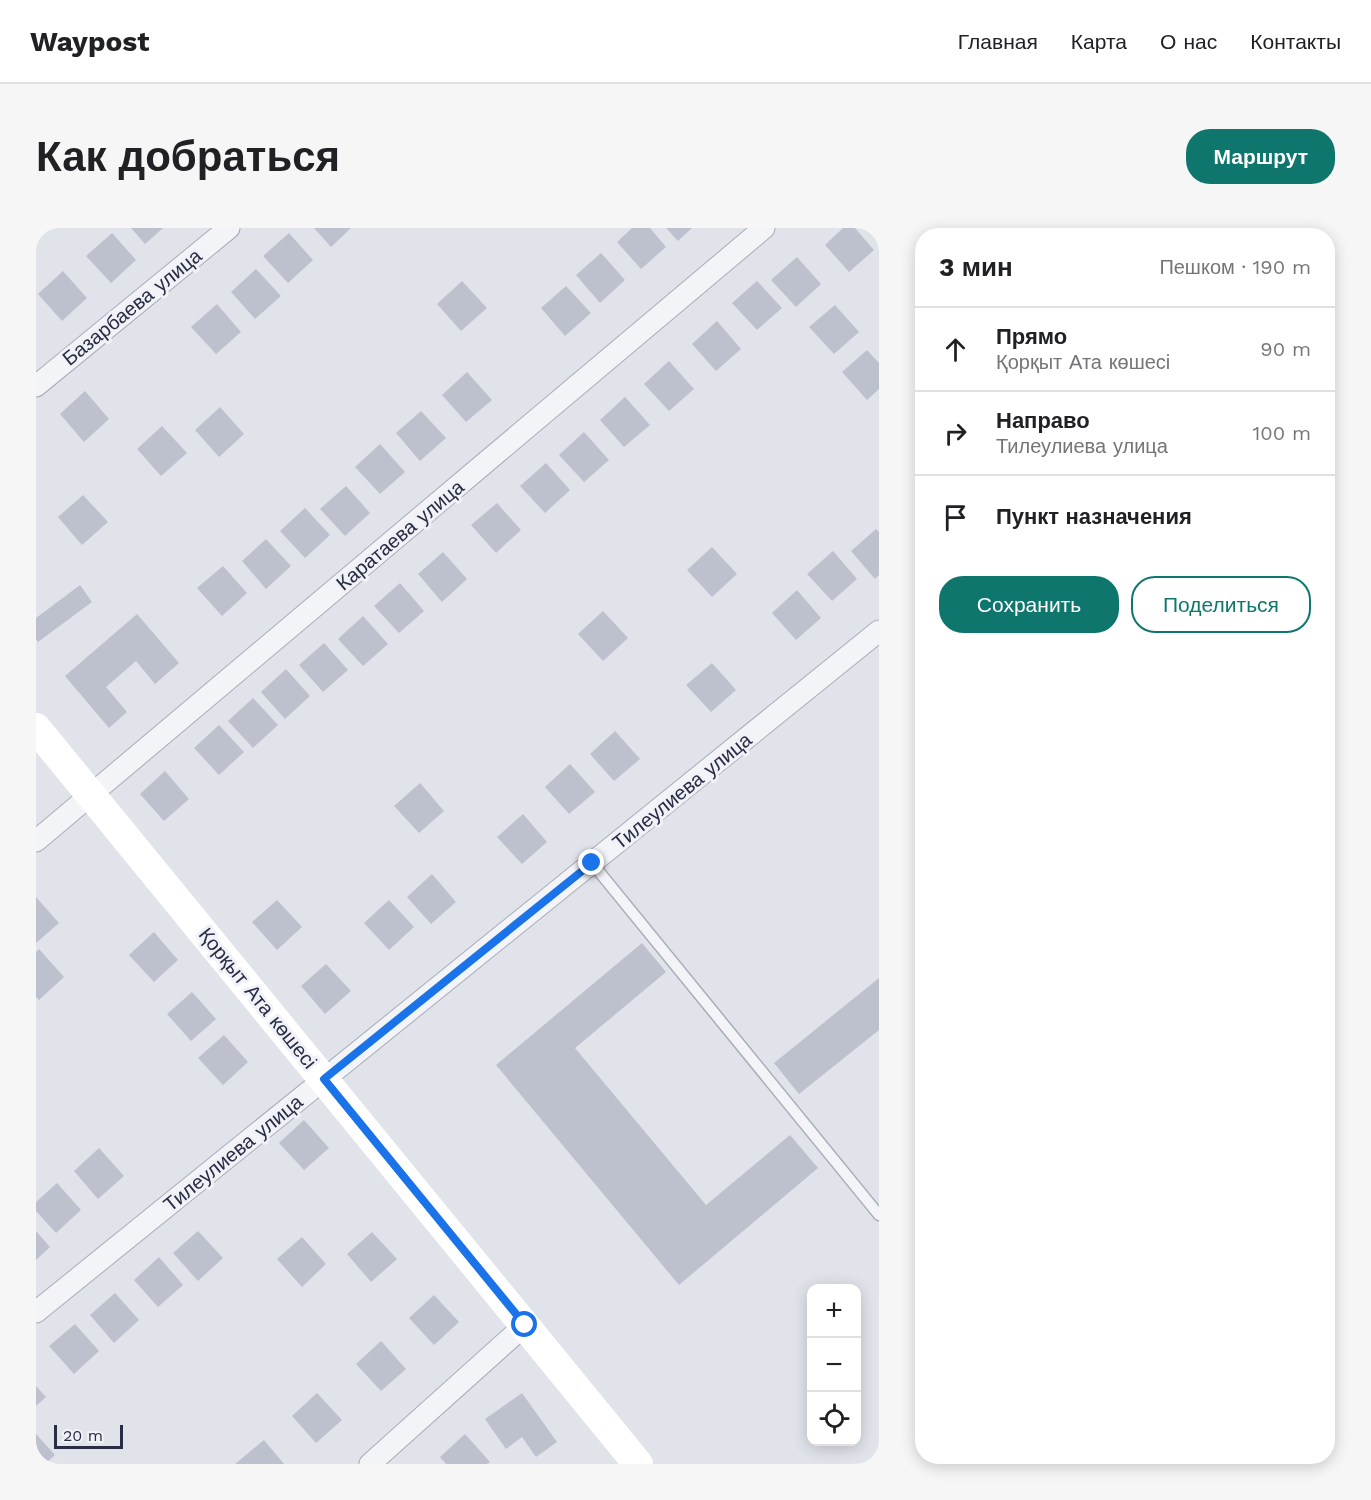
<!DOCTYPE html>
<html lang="ru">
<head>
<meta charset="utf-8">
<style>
  :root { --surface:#fff; --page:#f6f6f6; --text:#202124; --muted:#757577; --line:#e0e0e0; --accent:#0f766e }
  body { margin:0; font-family:"Work Sans",sans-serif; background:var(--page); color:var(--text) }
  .controls { position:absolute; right:18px; bottom:18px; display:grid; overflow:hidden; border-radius:12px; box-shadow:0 3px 15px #0003 }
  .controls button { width:54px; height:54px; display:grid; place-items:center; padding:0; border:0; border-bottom:2px solid var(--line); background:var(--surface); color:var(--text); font:30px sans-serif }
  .scale { position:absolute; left:18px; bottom:15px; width:69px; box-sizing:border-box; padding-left:6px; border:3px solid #282d43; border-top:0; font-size:16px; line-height:21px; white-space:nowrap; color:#282d43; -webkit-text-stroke:4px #f0f2f7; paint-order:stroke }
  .stop { position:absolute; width:18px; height:18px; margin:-14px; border:4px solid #1a73e8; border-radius:50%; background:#fff }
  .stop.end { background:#1a73e8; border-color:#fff; box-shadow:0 2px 6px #0008 }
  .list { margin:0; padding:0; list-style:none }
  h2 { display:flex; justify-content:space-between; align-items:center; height:78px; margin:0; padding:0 24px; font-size:26px }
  h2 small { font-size:20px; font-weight:400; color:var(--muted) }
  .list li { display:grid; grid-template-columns:39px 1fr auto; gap:18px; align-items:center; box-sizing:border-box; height:84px; padding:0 24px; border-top:2px solid var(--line) }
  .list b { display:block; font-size:22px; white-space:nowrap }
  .list p { margin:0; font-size:20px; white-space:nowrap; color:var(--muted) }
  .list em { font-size:20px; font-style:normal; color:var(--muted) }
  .actions { display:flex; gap:12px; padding:18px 24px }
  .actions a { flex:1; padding:14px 0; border:2px solid var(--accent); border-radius:24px; text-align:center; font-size:21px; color:var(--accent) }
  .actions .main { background:var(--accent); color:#fff }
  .icon { flex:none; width:33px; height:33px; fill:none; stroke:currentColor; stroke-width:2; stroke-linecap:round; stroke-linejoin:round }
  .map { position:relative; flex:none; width:843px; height:1236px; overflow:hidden; border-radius:24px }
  header { display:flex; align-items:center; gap:36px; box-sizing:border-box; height:84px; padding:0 30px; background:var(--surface); border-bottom:2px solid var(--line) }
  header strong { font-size:28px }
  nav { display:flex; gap:33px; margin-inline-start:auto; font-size:21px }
  .intro { display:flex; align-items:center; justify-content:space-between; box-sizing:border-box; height:144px; padding:0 36px }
  h1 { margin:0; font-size:42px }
  .button { padding:15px 27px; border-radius:24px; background:var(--accent); color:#fff; font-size:21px; font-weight:700 }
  main { display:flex; gap:36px; padding:0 36px }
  aside { flex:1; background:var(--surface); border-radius:24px; box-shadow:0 3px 15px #0003 }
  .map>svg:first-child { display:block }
</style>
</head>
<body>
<header>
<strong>Waypost</strong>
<nav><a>Главная</a><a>Карта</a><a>О нас</a><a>Контакты</a></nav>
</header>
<div class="intro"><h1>Как добраться</h1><a class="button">Маршрут</a></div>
<main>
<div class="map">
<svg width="843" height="1236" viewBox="0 0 843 1236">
  <rect width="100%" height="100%" fill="#e0e3ea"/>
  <path fill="#bdc1cd" d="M95 0H127L109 16Z
    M278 0H315L295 19Z
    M596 0H614L630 19 605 41 581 14Z
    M630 0H656L642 13Z
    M807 0H819L838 22 813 44 789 17Z
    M76 5 100 32 75 55 50 28Z
    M253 5 277 32 252 55 227 28Z
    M565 25 589 52 564 75 540 47Z
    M761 29 785 56 760 79 735 52Z
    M220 41 245 68 219 91 195 64Z
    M27 43 51 70 26 93 2 66Z
    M426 53 451 80 425 103 401 76Z
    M721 53 746 80 721 102 696 75Z
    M530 58 555 85 529 108 505 80Z
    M181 76 205 104 180 126 155 99Z
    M799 77 823 104 798 126 773 99Z
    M681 93 705 121 680 143 656 116Z
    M831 122 843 135V161L831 172 806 144Z
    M633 133 658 161 633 183 608 156Z
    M431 144 456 172 430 194 406 167Z
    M49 163 73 191 48 214 24 186Z
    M589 169 614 197 588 219 564 192Z
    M184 179 208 206 183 229 159 202Z
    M385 183 410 210 384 233 360 205Z
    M126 198 151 225 125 248 101 221Z
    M548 204 573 232 548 254 523 227Z
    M344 216 369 244 344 266 319 239Z
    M510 235 534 262 509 285 484 258Z
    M310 258 334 285 309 308 284 281Z
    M47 267 72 294 46 317 22 289Z
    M461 275 485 302 460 325 435 297Z
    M269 280 294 307 269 330 244 303Z
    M840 301 843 304V347L839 351 815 323Z
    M230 311 255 338 230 361 206 333Z
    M676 319 701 346 676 369 651 342Z
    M797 323 821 351 796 373 771 346Z
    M407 324 431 351 406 374 382 346Z
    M187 338 211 365 186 388 161 360Z
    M364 355 388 383 363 405 338 378Z
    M44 357 56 374 2 414 0 411V390Z
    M761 362 785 390 760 412 736 385Z
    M567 383 592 410 567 433 542 406Z
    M101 386 143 435 119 456 100 433 70 459 91 484 73 500 29 448Z
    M327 388 352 416 327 438 302 411Z
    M288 415 312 442 287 464 263 437Z
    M676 435 700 462 675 484 650 457Z
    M250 441 274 468 249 491 225 464Z
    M217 470 242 497 217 520 192 493Z
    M183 497 208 524 183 547 158 520Z
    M579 503 604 531 578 553 554 526Z
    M534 536 559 564 533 586 509 559Z
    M129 543 153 571 128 593 104 566Z
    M384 555 408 583 383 605 358 578Z
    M487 586 511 614 486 636 461 609Z
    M396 646 420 674 395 696 371 669Z
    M0 669 23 695 0 715Z
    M241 672 266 699 241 722 216 694Z
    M353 672 378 699 353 722 328 695Z
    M118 704 142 732 118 754 93 727Z
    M606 715 630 744 539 820 670 977 754 907 782 940 643 1057 460 837Z
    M3 721 28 749 3 772 0 769V724Z
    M290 736 315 763 289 786 265 758Z
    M843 750V802L763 866 738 835Z
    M156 764 180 791 155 813 131 786Z
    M188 807 212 834 187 857 162 830Z
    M268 892 293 920 268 942 243 915Z
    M63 920 88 948 62 971 38 943Z
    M21 955 45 982 20 1005 0 983V974Z
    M0 1003 14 1019 0 1032Z
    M162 1003 187 1030 162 1053 137 1025Z
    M336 1004 361 1031 335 1054 311 1026Z
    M266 1009 290 1036 266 1059 241 1031Z
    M123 1029 147 1057 122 1079 98 1052Z
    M79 1065 103 1092 78 1115 54 1087Z
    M398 1067 423 1094 398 1117 373 1090Z
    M39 1096 63 1123 38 1146 13 1118Z
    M345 1113 370 1141 345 1163 320 1136Z
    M0 1158 10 1169 0 1178Z
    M281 1165 306 1192 280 1215 256 1188Z
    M486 1165 521 1214 500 1229 486 1209 470 1221 449 1191Z
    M0 1206 19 1227 9 1236H0Z
    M429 1206 454 1234 451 1236H410L404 1229Z
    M228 1212 248 1236H199Z"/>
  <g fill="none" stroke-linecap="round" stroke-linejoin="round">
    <defs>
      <path id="service" d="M556 635 843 987"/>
      <path id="minor" d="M0 158 193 0
        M0 613 728 0
        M0 1084 843 403
        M334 1236 489 1097"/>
    </defs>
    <use href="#service" stroke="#a9acb8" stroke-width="13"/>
    <use href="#minor" stroke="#a9acb8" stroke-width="23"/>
    <use href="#service" stroke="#f3f4f8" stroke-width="10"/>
    <use href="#minor" stroke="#f3f4f8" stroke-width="21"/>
    <path stroke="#fff" stroke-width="30" d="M0 500 602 1236"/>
  </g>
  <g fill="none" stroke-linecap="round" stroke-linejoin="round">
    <path stroke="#1a73e8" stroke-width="8" d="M489 1097 288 851 556 635"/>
  </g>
  <g text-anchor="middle" stroke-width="6" stroke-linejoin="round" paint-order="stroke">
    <g font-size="20" fill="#282d43" stroke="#f0f2f7">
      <text transform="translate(96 79) rotate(-39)" y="7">Базарбаева улица</text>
      <text transform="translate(364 307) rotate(-40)" y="7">Каратаева улица</text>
      <text transform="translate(646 563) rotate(-39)" y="7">Тилеулиева улица</text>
      <text transform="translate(222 770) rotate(51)" y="7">Қорқыт Ата көшесі</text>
      <text transform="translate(197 925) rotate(-39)" y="7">Тилеулиева улица</text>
    </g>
  </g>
</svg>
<div class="controls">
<button>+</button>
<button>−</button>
<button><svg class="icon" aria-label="locate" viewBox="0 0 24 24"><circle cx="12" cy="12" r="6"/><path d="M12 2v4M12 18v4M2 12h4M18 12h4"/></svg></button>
</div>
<div class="scale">20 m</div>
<div class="stop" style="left:489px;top:1097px"></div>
<div class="stop end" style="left:556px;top:635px"></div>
</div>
<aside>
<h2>3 мин<small>Пешком · 190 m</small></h2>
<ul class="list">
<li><svg class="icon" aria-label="ahead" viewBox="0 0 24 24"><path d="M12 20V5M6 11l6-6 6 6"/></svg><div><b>Прямо</b><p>Қорқыт Ата көшесі</p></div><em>90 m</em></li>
<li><svg class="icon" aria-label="right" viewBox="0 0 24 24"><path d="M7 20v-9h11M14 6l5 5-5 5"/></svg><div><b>Направо</b><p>Тилеулиева улица</p></div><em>100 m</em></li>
<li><svg class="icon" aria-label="arrive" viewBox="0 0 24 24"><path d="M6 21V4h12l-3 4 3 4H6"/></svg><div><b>Пункт назначения</b></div></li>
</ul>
<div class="actions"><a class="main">Сохранить</a><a>Поделиться</a></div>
</aside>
</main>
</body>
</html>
